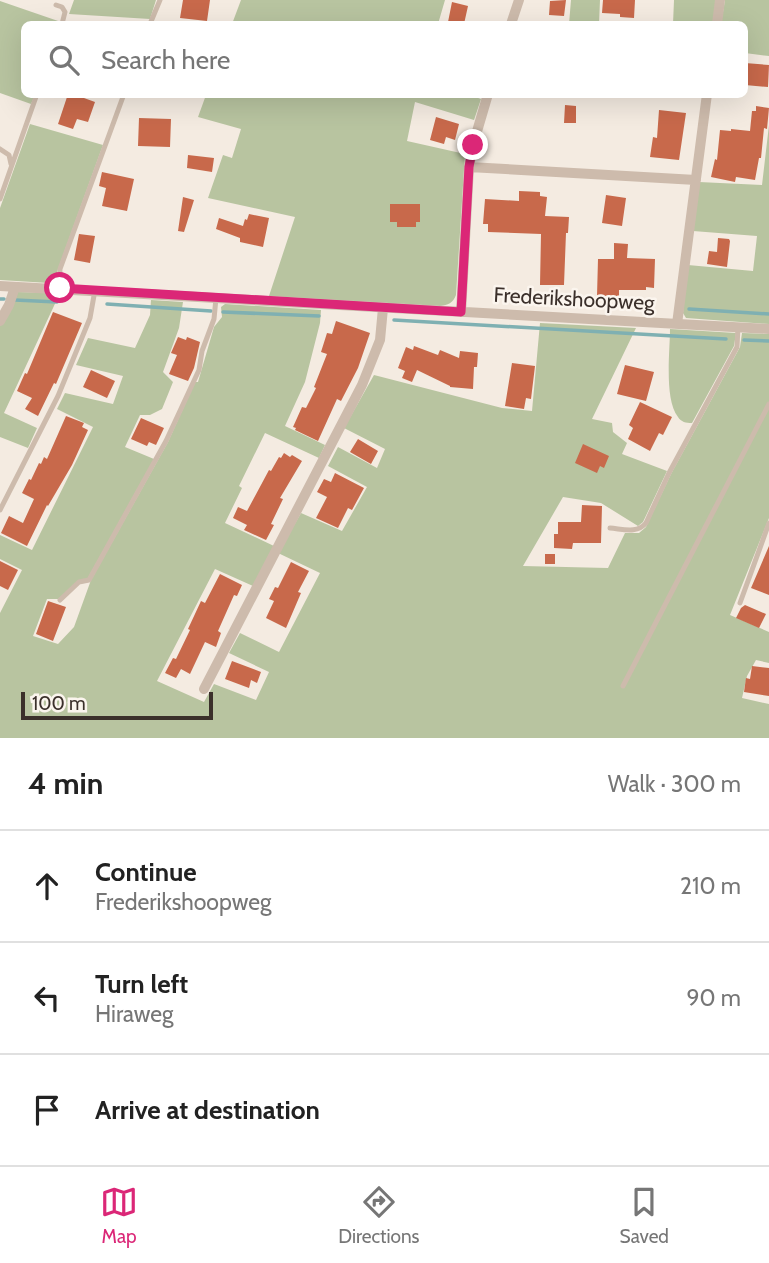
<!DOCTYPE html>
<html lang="en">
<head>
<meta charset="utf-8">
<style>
  :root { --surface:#fff; --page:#f6f6f6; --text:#222; --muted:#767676; --line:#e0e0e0; --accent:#db2777 }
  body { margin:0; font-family:Cabin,sans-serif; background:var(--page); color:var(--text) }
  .scale { position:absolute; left:21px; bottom:18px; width:192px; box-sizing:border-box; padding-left:7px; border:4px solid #3b302b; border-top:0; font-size:19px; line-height:24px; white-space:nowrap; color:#3b302b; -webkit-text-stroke:5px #fbf5ee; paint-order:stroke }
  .stop { position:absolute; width:21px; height:21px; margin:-16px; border:5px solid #db2777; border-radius:50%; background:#fff }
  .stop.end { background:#db2777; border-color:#fff; box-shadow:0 2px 7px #0008 }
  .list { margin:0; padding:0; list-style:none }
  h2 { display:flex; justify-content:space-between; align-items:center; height:91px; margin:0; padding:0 28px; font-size:30px }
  h2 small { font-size:23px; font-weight:400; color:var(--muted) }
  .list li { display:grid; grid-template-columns:46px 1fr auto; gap:21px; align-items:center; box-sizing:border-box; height:112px; padding:0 28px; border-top:2px solid var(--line) }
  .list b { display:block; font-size:26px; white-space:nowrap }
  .list p { margin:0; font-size:23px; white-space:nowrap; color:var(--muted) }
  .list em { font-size:23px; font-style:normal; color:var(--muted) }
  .icon { flex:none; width:38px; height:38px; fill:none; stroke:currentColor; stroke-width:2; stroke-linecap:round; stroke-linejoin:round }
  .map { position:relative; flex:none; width:769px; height:738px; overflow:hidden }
  .search { position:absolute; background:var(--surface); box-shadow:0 7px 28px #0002; left:21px; right:21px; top:21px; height:77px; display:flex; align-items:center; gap:18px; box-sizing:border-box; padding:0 24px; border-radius:10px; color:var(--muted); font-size:26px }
  .sheet { height:427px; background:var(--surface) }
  nav { display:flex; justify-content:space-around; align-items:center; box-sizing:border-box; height:98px; border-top:2px solid var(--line); background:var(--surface); font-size:19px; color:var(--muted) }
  nav a { display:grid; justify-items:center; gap:4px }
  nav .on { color:var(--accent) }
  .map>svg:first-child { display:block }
</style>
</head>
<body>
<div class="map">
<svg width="769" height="738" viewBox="0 0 769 738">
  <rect width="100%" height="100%" fill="#f4ebe1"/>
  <path fill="#b8c4a0" d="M74 0H156L150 19 69 14Z
    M241 0H445L438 24H232Z
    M571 0H600L599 24H569Z
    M674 0H717L714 24H673Z
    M725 0H769V56L745 53 744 24H721Z
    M0 1 61 22 60 24H24V94L35 95 31 104 0 93Z
    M467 94 481 99 474 120 415 102 407 141 465 154 456 295C453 303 448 305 440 306L269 296 295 217 208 198 223 155 232 158 241 129 198 117 206 95Z
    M30 124 103 145 57 272 56 279 49 283 0 280V208Z
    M769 125V324L686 318 683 313 688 265 753 271 757 236 693 231 699 182 762 185Z
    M17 292 60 293 4 413 37 428 28 448 0 437V326Z
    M151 300 183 302 179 328 163 372 173 382 162 409 150 415H140L125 447 154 459 88 578 58 599H47L33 636 58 644 74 627 91 580 168 442 195 382H198L214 327 222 317 221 307 225 304 321 310 320 323 305 382 285 426 325 445 319 458 265 433 239 486 242 488 225 523 274 546 253 586 215 569 157 681 204 702 214 684 256 700 269 672 229 653 240 633 279 652 320 573 278 553 301 513 342 531 367 487 328 466 338 447 377 468 385 449 344 428 374 375 502 408 532 411 540 323 636 328 592 419 612 423 613 432 627 443 622 454 667 471 643 522 638 526 601 503 563 497 523 566 608 568 625 533H639L646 527 671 474 740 347 742 333 769 334V518L730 615 769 632V663L756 660 747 676 742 698 769 704V738H0V613L22 570 0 559V535L32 550 93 427 57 409 65 393 113 404 123 376 76 365 88 338 135 348 150 315Z
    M670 329 736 333 734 346 692 423C686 423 681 422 678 417 664 399 670 352 670 329Z"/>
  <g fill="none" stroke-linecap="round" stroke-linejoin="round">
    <path stroke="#7fb0b2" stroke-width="3.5" d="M0 299H4
      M15 300 57 302
      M107 304 211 311
      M689 309 769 314
      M223 312 319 316
      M394 320 726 339
      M744 340 769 341"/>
  </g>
  <path fill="#c8694b" d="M183 0H210L207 21 180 18Z
    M566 0 564 16 549 15 550 1Z
    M603 0H635L634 18 620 17V14L602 13Z
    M452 2 468 6 464 24 448 22Z
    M745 63 769 65 768 87 745 85Z
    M68 94H73L95 102 88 122 77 119 73 129 58 124Z
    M565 105 576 106V123H564Z
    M756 106 769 108 767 129 764 128 761 158H759L755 180 736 177 735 182 711 177 715 159 717 160 720 130 731 131V129L750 131 752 111H756Z
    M659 110 686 113 679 160 650 157 653 137 657 138Z
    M436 117 459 124 455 140 446 137 444 144 430 140Z
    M139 118 171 119 170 147 138 146Z
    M188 155 214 158 212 172 187 168Z
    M102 172 134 179 127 211 102 206 106 188 99 186Z
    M519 191 540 192V196L547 197 545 216 569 217 568 233H566L564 285H540L541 234 488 232V224H483L485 199 519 201Z
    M606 195 626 198 622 226 602 223Z
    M183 197 194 200 184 232 178 231Z
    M390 204H420V222H416V227H397V222H390Z
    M249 214 269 218 263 247 240 242V238L216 229 219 218 243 226 245 219 247 220Z
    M79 234 95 236 90 263 74 260Z
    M718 238 729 239 730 241 727 267 707 264 709 251 717 252Z
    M614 243 628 244 627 258 655 259 654 288 646 287V290H619V297L597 296 598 259H614Z
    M53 312 82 323 56 384 54 383 38 416 25 409 32 398 17 391 25 373 27 374Z
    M336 321 370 333 358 368 341 401 337 399 318 441 295 430 296 428 293 427 302 407 306 408 316 388 314 387 327 354 321 352 327 333 332 334Z
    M178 337 186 340 187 337 200 342 194 368 188 381 169 374 177 355 171 353Z
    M414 346 438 355 440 350 459 358 460 351 478 353 477 367H474L473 389 450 387V386L417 370 412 382 402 378 405 371 398 368 406 347 413 350Z
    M512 363 535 366 531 399 526 398 524 409 505 406Z
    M625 365 654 372 646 401 617 394Z
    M91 370 115 381 107 398 83 387Z
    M640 402 672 417 663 435 659 433 650 451 628 439 633 428 629 425Z
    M66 416 84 423 82 427 88 430 72 465 48 506 47 505 27 546 1 533 9 516 23 523 34 499 22 493 29 479 31 480 39 463 41 464 44 457 47 459Z
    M141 418 164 428 156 445 149 442 147 446 131 439Z
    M358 439 378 451 371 464 350 452Z
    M583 444 609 456 604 468 600 466 597 473 575 463Z
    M284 453 290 457 292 455 302 461 280 498 283 499 271 524 274 525 266 540 244 530 247 525 233 518 238 507 247 511 269 470 271 471 279 457 281 458Z
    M335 473 364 488 352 510 348 508 338 528 316 518 327 497 317 492 324 479 331 482Z
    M582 505 602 506 601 543H573L572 549 554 548V534H558V522H581Z
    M769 546V595L751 588Z
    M545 554H555V564H545Z
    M0 561 18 570 8 590 0 586Z
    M291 562 309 571 298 592 301 593 286 628 266 618 274 601 269 599 275 587 278 588Z
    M220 574 242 585 237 596 234 595 218 631 221 633 216 647 205 642 190 674 181 669 176 678 165 673 173 658 176 659 190 630 188 629 201 601 205 603Z
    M48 601 66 607 53 641 36 634Z
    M745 605 766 614 759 628 736 618 741 608Z
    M232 661 261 672 257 683 251 680 249 688 225 679Z
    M752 666 769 668V696L744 692 746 678 750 679Z"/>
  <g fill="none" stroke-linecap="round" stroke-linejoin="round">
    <path stroke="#cdbbac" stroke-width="5" d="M56 5 62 7 65 12 62 24
      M150 24 160 0
      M0 149 9 155 11 164
      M0 199 37 94
      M59 288 60 269 124 94
      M0 510 58 396 90 318 95 290
      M610 528C623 529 637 534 646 523L669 473 737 347 738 327
      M60 600 79 582 89 580 166 441 199 370 202 351 214 319 216 298
      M740 603 769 523
      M623 686 769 404"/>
    <path stroke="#cdbbac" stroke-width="10" d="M511 24 519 0
      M717 24 720 0
      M469 167 696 180
      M0 286 769 329
      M461 312 469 167 473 145 488 94
      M0 321 9 305 15 287
      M677 324 707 94
      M204 689 362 385 380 340 383 308"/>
  </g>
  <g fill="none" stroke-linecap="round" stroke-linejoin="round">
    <path stroke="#db2777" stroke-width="9" d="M60 288 461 312 469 167 473 145"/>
  </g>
  <g text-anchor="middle" stroke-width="5" stroke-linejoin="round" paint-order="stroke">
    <g font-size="21" fill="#3b302b" stroke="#fbf5ee">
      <text transform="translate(574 299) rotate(3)" y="7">Frederikshoopweg</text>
    </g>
  </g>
</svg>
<div class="scale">100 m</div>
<div class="stop" style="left:60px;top:288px"></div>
<div class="stop end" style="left:473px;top:145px"></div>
<div class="search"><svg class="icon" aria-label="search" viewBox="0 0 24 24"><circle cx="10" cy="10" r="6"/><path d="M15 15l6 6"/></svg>Search here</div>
</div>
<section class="sheet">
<h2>4 min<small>Walk · 300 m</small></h2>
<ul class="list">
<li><svg class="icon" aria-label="ahead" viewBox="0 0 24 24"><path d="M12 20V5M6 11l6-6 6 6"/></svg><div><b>Continue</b><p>Frederikshoopweg</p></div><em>210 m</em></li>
<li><svg class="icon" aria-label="left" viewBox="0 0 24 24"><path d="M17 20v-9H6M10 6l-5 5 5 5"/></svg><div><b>Turn left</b><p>Hiraweg</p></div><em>90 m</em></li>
<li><svg class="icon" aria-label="arrive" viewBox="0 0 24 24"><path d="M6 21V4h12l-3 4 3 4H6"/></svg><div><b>Arrive at destination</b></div></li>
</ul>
</section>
<nav>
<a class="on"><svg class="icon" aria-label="map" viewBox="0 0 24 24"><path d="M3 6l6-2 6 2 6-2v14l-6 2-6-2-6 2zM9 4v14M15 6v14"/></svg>Map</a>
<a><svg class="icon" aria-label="directions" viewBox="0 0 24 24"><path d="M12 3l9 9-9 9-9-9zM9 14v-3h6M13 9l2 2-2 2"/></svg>Directions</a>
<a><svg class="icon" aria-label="saved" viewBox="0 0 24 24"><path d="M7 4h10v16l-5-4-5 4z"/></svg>Saved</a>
</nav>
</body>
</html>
